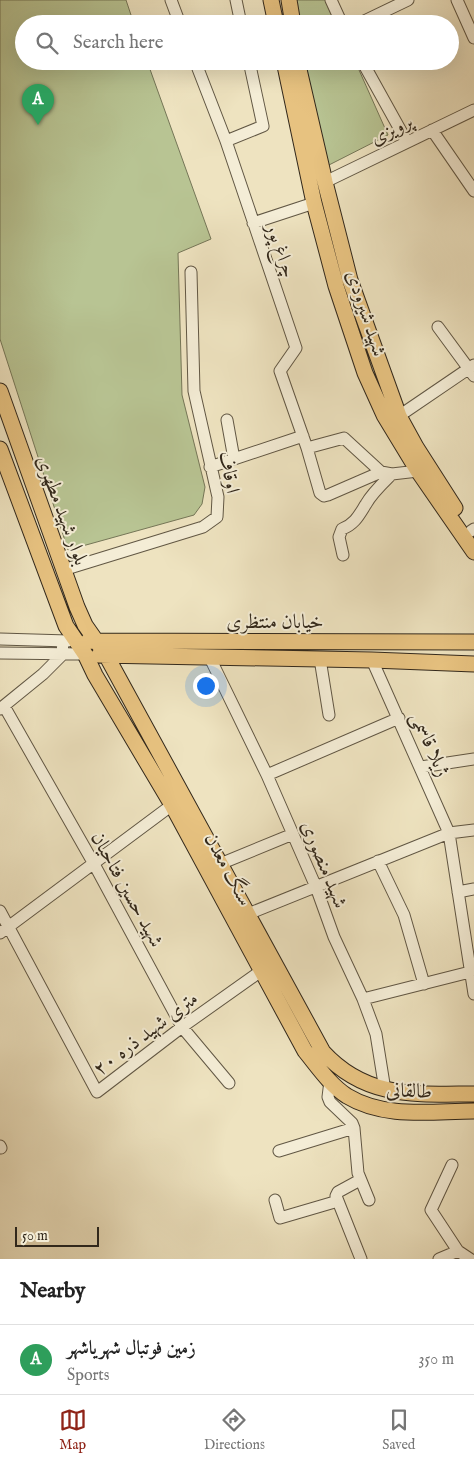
<!DOCTYPE html>
<html lang="en">
<head>
<meta charset="utf-8">
<style>
  :root { --surface:#fff; --page:#f2f2f2; --text:#222; --muted:#767676; --line:#e0e0e0; --accent:#8f2418 }
  body { margin:0; font-family:"IM FELL English",Amiri,serif; background:var(--page); color:var(--text) }
  .scale { position:absolute; left:15px; bottom:12px; width:84px; box-sizing:border-box; padding-left:5px; border:2px solid #32281b; border-top:0; font-size:14px; line-height:18px; white-space:nowrap; color:#32281b; -webkit-text-stroke:4px #f4edd6; paint-order:stroke }
  .you { position:absolute; left:205px; top:685px; width:18px; height:18px; margin:-12px; border:4px solid #fff; border-radius:50%; background:#1a73e8; box-shadow:0 0 0 8px #1a73e833 }
  .badge { display:grid; place-items:center; width:32px; height:32px; border-radius:50%; background:var(--accent); color:#fff; font-size:16px; font-weight:700 }
  .pin { position:absolute; translate:-50% -41px; filter:drop-shadow(0 1px 2px #0008) }
  .pin::after { content:''; position:absolute; top:26px; width:18px; height:15px; background:inherit; clip-path:polygon(0 0,100% 0,50% 100%) }
  .list { margin:0; padding:0; list-style:none }
  h2 { display:flex; justify-content:space-between; align-items:center; height:65px; margin:0; padding:0 20px; font-size:21px }
  h2 small { font-size:16px; font-weight:400; color:var(--muted) }
  .list li { display:grid; grid-template-columns:32px 1fr auto; gap:15px; align-items:center; box-sizing:border-box; height:70px; padding:0 20px; border-top:1px solid var(--line) }
  .list b { display:block; font-size:19px; white-space:nowrap }
  .list p { margin:0; font-size:16px; white-space:nowrap; color:var(--muted) }
  .list em { font-size:16px; font-style:normal; color:var(--muted) }
  .icon { flex:none; width:28px; height:28px; fill:none; stroke:currentColor; stroke-width:2; stroke-linecap:round; stroke-linejoin:round }
  .map { position:relative; flex:none; width:474px; height:1259px; overflow:hidden }
  .search { position:absolute; background:var(--surface); box-shadow:0 5px 20px #0002; left:15px; right:15px; top:15px; height:55px; display:flex; align-items:center; gap:12px; box-sizing:border-box; padding:0 18px; border-radius:28px; color:var(--muted); font-size:19px }
  .sheet { height:135px; background:var(--surface) }
  nav { display:flex; justify-content:space-around; align-items:center; box-sizing:border-box; height:70px; border-top:1px solid var(--line); background:var(--surface); font-size:14px; color:var(--muted) }
  nav a { display:grid; justify-items:center; gap:2px }
  nav .on { color:var(--accent) }
  .map>svg:first-child { display:block }
</style>
</head>
<body>
<div class="map">
<svg width="474" height="1259" viewBox="0 0 474 1259">
  <rect width="100%" height="100%" fill="#eee3c0"/>
  <filter id="stains"><feTurbulence type="fractalNoise" baseFrequency=".004" numOctaves="4"/><feColorMatrix values="0 0 0 0 .2 0 0 0 0 .09 0 0 0 0 .02 0 0 0 .5 -.17"/></filter>
  <radialGradient id="worn" r=".72"><stop offset=".6" stop-color="#630" stop-opacity="0"/><stop offset="1" stop-color="#630" stop-opacity=".3"/></radialGradient>
  <path fill="#b8c493" stroke="#757657" d="M0 0H126L134 24H24V61H147L211 239 178 253 182 395 205 487 202 504 194 515 68 550 0 339Z
    M292 0H327L338 24H296Z
    M303 61H355L388 135 325 167Z"/>
  <g fill="none" stroke-linecap="round" stroke-linejoin="round">
    <defs>
      <path id="minor" d="M171 0 180 24
        M236 0 241 24
        M331 0 342 24
        M457 0 474 38
        M358 24 408 0
        M195 61 226 141 296 348 280 371 307 448 320 493 324 496 328 495 381 472
        M362 61 407 142
        M432 130 474 191
        M226 141 263 126 249 61
        M325 182 474 110
        M253 223 314 203
        M438 327 474 376
        M399 416 474 365
        M227 420 234 459
        M307 448 344 438 381 472 392 474 418 471
        M210 467 303 436
        M471 531 474 529
        M343 555 339 537 342 529C355 524 359 515 366 504 372 493 383 483 392 474
        M63 570 203 527 217 517 218 497 194 391 191 272
        M0 639 68 641
        M0 653 85 654
        M210 658 267 775 316 887 334 937 363 999 376 1034 385 1090
        M320 659 329 715
        M372 660 449 833 474 994
        M4 706 94 864 182 1027 229 1083
        M0 709 43 674 63 654 62 641
        M421 767 474 759
        M267 775 399 718
        M378 861 404 915 424 984
        M220 864 293 834
        M458 892 474 889
        M0 911 97 1092 182 1027 261 971
        M248 914 449 833 474 830
        M0 933 172 805
        M363 999 470 972
        M330 1081 328 1097 330 1102 352 1123 354 1128 358 1173 369 1200
        M0 1146 1 1148
        M279 1151 354 1128
        M452 1165 431 1210 458 1251 470 1259
        M360 1180 338 1192 336 1196 361 1259
        M275 1200 280 1218 338 1201
        M439 1259 458 1251"/>
      <path id="major" d="M271 0 276 24
        M289 0 293 24
        M284 61 314 203 336 286 365 373 384 415 418 471 474 552
        M297 61 325 182 350 280 399 416 416 447 455 508
        M0 391 77 607 85 625 106 655 323 1052C366 1099 416 1094 474 1094
        M0 449 66 626 85 654 95 675 172 805 305 1051C318 1067 330 1085 347 1096 385 1119 431 1111 474 1111
        M88 641 474 642
        M99 655 372 660 474 664"/>
    </defs>
    <use href="#minor" stroke="#615744" stroke-width="13"/>
    <use href="#major" stroke="#32281b" stroke-width="17"/>
    <use href="#minor" stroke="#f4edd6" stroke-width="11"/>
    <use href="#major" stroke="#e7c280" stroke-width="15"/>
  </g>
  <g text-anchor="middle" stroke-width="4" stroke-linejoin="round" paint-order="stroke">
    <g font-size="20" fill="#32281b" stroke="#f4edd6">
      <text transform="translate(391 129) rotate(-26)" y="7">پرویزی</text>
      <text transform="translate(282 250) rotate(71)" y="7">چراغ پور</text>
      <text transform="translate(367 313) rotate(72)" y="7">شهید شیرودی</text>
      <text transform="translate(230 472) rotate(79)" y="7">اوقاف</text>
      <text transform="translate(63 510) rotate(70)" y="7">بلوار شهید مطهری</text>
      <text x="275" y="628">خیابان منتظری</text>
      <text transform="translate(431 744) rotate(66)" y="7">ژیلا قاسمی</text>
      <text transform="translate(325 864) rotate(68)" y="7">شهید منصوری</text>
      <text transform="translate(229 869) rotate(62)" y="7">سنگ معدن</text>
      <text transform="translate(128 889) rotate(61)" y="7">شهید حسین فتاحیان</text>
      <text transform="translate(145 1033) rotate(-37)" y="7">۲۰ متری شهید ذره</text>
      <text transform="translate(409 1090) rotate(2)" y="7">طالقانی</text>
    </g>
  </g>
  <rect width="100%" height="100%" filter="url(#stains)"/>
  <rect width="100%" height="100%" fill="url(#worn)"/>
</svg>
<div class="scale">50 m</div>
<div class="you"></div>
<div class="pin badge" style="left:38px;top:125px;background:#2e9e5b">A</div>
<div class="search"><svg class="icon" aria-label="search" viewBox="0 0 24 24"><circle cx="10" cy="10" r="6"/><path d="M15 15l6 6"/></svg>Search here</div>
</div>
<section class="sheet">
<h2>Nearby<small></small></h2>
<ul class="list">
<li><span class="badge" style="background:#2e9e5b">A</span><div><b>زمین فوتبال شهریاشهر</b><p>Sports</p></div><em>350 m</em></li>
</ul>
</section>
<nav>
<a class="on"><svg class="icon" aria-label="map" viewBox="0 0 24 24"><path d="M3 6l6-2 6 2 6-2v14l-6 2-6-2-6 2zM9 4v14M15 6v14"/></svg>Map</a>
<a><svg class="icon" aria-label="directions" viewBox="0 0 24 24"><path d="M12 3l9 9-9 9-9-9zM9 14v-3h6M13 9l2 2-2 2"/></svg>Directions</a>
<a><svg class="icon" aria-label="saved" viewBox="0 0 24 24"><path d="M7 4h10v16l-5-4-5 4z"/></svg>Saved</a>
</nav>
</body>
</html>
